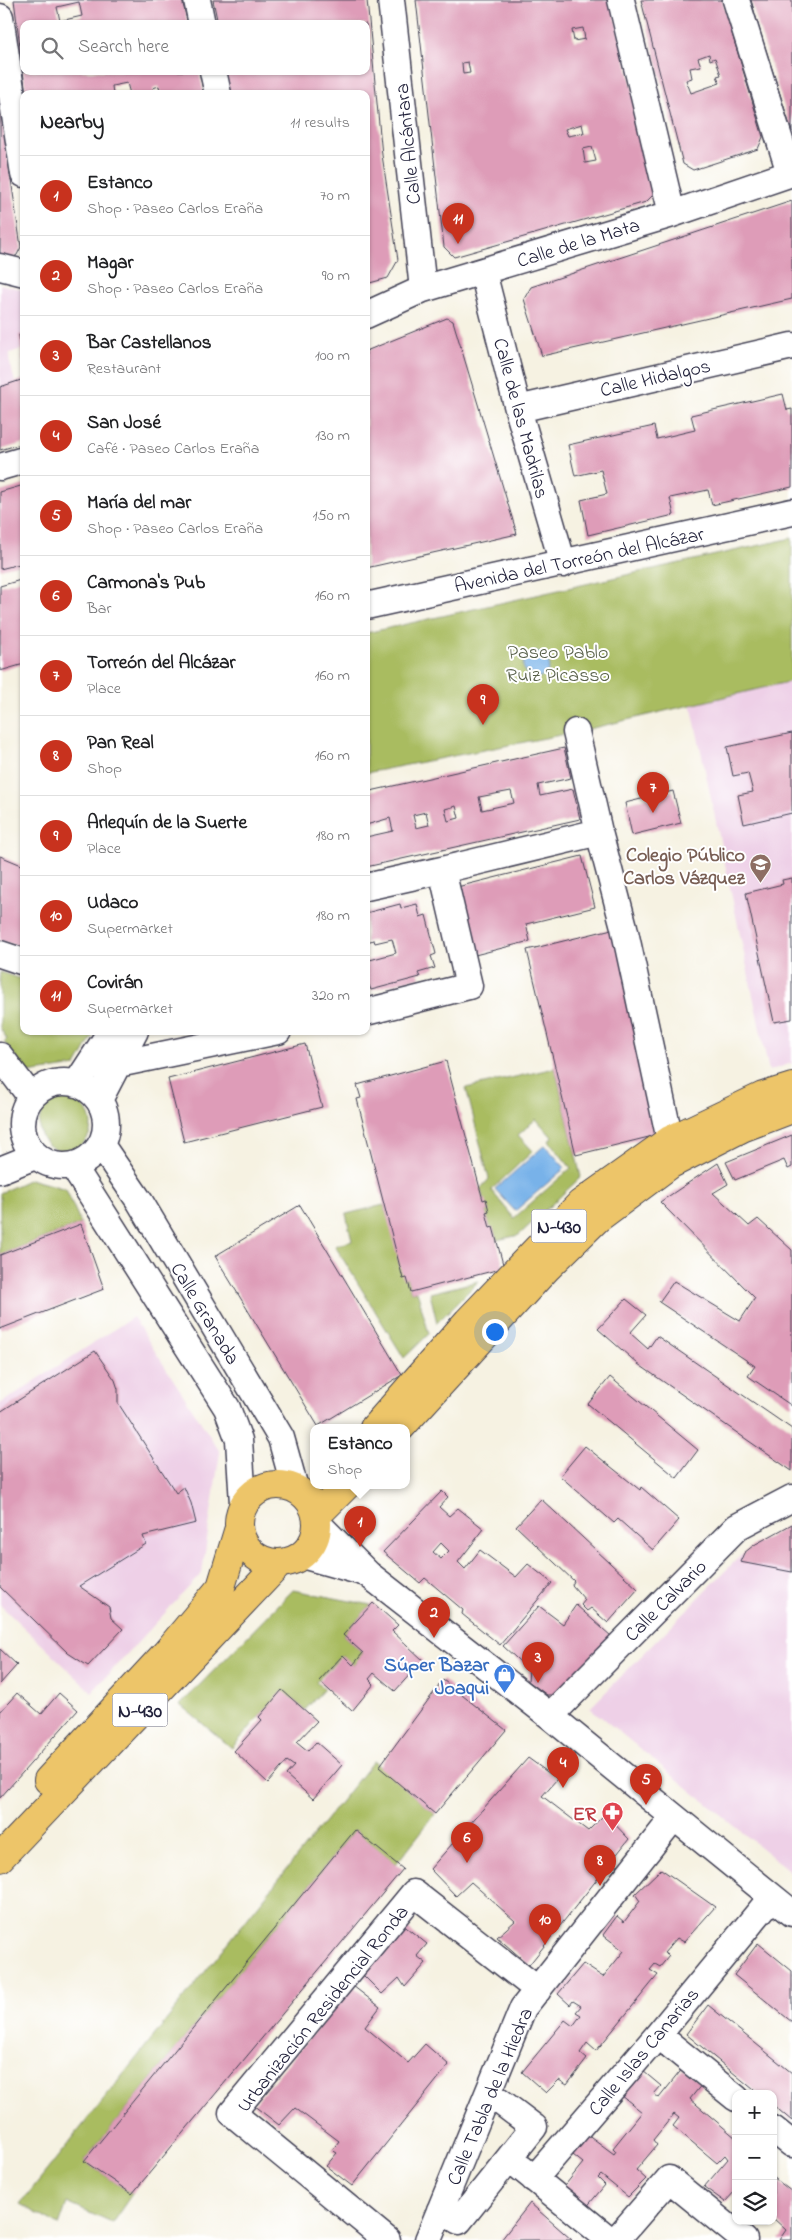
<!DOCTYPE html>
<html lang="en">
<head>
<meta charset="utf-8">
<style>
  :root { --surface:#fff; --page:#f2f2f2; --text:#202124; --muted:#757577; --line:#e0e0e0; --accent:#c8321e }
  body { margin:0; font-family:"Indie Flower",sans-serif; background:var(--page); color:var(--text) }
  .controls { position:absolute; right:15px; bottom:15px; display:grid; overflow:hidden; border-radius:10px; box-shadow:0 1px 4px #0004 }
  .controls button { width:45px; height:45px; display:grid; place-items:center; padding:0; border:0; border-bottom:1px solid var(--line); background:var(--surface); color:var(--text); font:25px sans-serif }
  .you { position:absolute; left:494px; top:1331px; width:18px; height:18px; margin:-12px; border:4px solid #fff; border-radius:50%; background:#1a73e8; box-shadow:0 0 0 8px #1a73e833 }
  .badge { display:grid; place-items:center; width:32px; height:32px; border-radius:50%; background:var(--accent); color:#fff; font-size:16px; font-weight:700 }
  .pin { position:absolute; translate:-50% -41px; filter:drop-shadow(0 1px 2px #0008) }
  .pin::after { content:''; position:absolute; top:26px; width:18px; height:15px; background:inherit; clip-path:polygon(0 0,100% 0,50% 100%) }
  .popup { position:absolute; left:310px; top:1424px; width:100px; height:65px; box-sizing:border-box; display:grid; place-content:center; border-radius:10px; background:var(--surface); filter:drop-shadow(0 1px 4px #0005); font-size:16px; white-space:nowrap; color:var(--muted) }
  .popup b { font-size:19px; color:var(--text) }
  .popup::after { content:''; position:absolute; left:50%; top:100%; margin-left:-10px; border:10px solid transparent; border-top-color:var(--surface) }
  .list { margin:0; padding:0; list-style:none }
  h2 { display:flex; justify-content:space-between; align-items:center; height:65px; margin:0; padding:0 20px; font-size:21px }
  h2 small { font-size:16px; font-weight:400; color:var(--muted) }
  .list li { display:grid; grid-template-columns:32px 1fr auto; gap:15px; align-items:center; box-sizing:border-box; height:80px; padding:0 20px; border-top:1px solid var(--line) }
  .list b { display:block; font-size:19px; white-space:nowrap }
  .list p { margin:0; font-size:16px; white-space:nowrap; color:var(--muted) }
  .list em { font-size:16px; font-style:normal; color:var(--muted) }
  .icon { flex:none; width:28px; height:28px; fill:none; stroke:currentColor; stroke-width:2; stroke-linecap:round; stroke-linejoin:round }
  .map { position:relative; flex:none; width:792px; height:2240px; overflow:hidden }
  .search { position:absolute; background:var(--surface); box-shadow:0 1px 4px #0004; left:20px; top:20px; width:350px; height:55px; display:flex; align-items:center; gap:12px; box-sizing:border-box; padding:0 18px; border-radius:10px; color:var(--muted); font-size:19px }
  .panel { position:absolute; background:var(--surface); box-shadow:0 1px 4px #0004; left:20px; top:90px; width:350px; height:945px; border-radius:10px }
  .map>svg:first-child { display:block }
</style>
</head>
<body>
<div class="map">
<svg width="792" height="2240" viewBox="0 0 792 2240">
  <rect width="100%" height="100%" fill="#fff"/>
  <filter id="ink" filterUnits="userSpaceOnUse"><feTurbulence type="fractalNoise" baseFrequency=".02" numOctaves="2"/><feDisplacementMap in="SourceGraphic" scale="10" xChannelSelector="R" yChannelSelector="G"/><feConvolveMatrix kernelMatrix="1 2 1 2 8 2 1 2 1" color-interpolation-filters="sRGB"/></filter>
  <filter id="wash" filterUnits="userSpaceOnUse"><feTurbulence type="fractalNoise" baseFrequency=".0096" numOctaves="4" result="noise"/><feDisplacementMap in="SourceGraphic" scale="20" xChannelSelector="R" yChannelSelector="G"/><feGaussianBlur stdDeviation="1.12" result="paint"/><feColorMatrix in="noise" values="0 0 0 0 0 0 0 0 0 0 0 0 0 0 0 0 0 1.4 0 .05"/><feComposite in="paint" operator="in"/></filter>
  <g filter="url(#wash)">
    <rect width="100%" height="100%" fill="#f6f2e2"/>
    <path fill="#eed0e7" d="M0 284 24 290V334L19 336 21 349 10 353 9 360 15 382 0 387Z
      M792 681V1063L769 1071 691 704Z
      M133 1317 220 1452 202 1573 92 1692 0 1605V1404Z
      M741 1555 792 1565V1873L590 1708Z"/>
    <path fill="#a9bc60" stroke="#666f4e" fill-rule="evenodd" d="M792 538V681L576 732 366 773V633Z
      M0 972 24 980V1031H87L93 1036 76 1066 28 1073 4 1042 7 1039 0 1028Z
      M555 1068 581 1177 519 1235 497 1240 493 1228H490L486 1212 489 1211 480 1189 489 1179 466 1088ZM536 1119 552 1137 549 1141 571 1168 514 1218 491 1190 533 1151 518 1135Z
      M39 1125a26 26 0 1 1 52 0a26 26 0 1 1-52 0Z
      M30 1179 66 1189 81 1224 0 1255V1193Z
      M384 1205 411 1292 417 1291 429 1334 404 1358 335 1246 352 1241 346 1214Z
      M479 1281 437 1323 430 1293Z
      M293 1590 371 1605 343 1635 363 1653 353 1665 342 1655 316 1682 324 1689 305 1710 282 1691 232 1748 180 1705Z
      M373 1761 435 1814 396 1864 355 1830 84 2161 132 2194 112 2223 67 2203 59 2226 20 2204Z"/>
    <path fill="#78b2e9" stroke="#4d6a92" d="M523 665a13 13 0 1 1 26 0a13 13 0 1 1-26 0Z
      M545 1145 565 1168 515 1211 495 1189Z"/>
    <g id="blocks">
      <path fill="#de9cb8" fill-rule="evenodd" d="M14 0H182L188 24H24L23 69ZM79 2 82 16 60 21 57 7Z
        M213 0H367L382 155 398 260 388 278 366 284V94H226L221 71H366V24H218Z
        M416 0H611L656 184 653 195 646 202 454 257 444 247ZM583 28 585 39 574 41 572 30ZM468 62 470 73 463 74 462 63ZM582 124 584 133 568 136 565 129ZM592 147 596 161 585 163 583 149Z
        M641 0H722L763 137 758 149 693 170 683 164ZM709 54 710 60 715 58 721 75 717 76 720 83 691 93 686 80 692 78 690 68 701 66 698 58Z
        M751 0H792V132L759 28Z
        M23 71H199L204 94H161L159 86 153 88 154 94H130L127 83 112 86 113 94H26Z
        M0 105 21 247 17 255 11 259 0 260Z
        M792 201V299L542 356 524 299 531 287Z
        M447 318 453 321 517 534 366 568V351Z
        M24 334V362H23L19 335Z
        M24 379V443L0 450V387Z
        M783 394 787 410 792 409V487L712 505 708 490 670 498 674 515 588 535 581 500 607 494 601 470 575 476 568 445 654 426 657 439 695 430 691 415Z
        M24 485V563L0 569V492Z
        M24 579V664L0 671V586Z
        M792 733V813L744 824 738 795 753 792 748 773 733 776 727 747Z
        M564 748 571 778 538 785 540 796 573 789 580 819 366 867V837L393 831 390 818 366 825V792ZM511 791 514 803 482 810 479 797ZM456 806 459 818 448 821 445 809ZM426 812 429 825 416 828 413 815Z
        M673 791 681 823 632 835 625 803Z
        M0 856 24 866V947L0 941Z
        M582 856 595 907 526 924 530 941 471 956 453 888Z
        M792 878V1019L774 1022 746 893 783 884 782 880Z
        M400 904 401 908 417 904 420 917 426 915 436 954 431 956 435 968 418 973 420 977 371 990 366 978V961L396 953 392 939 375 943 374 940 366 942V913Z
        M616 928 665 1133 576 1155 527 950Z
        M305 1044 322 1107 184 1142 168 1079Z
        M446 1061 483 1200 486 1199 489 1211 486 1212 490 1228 493 1227 504 1268 411 1292 407 1278 403 1279 357 1099 361 1098 357 1085Z
        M792 1135V1167L788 1169 784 1160 735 1180 726 1162Z
        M718 1163 728 1184 713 1193 749 1226 758 1219 792 1250V1406L748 1376 755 1366 659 1302 674 1281 740 1321 755 1298 660 1202Z
        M300 1205 402 1375 318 1426 215 1256Z
        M81 1224 104 1289 0 1329V1255Z
        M626 1299 646 1315 630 1333 648 1349 657 1336 792 1429V1471L638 1364 598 1329Z
        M95 1351 115 1380 118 1389V1403L176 1493 184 1487 191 1503 196 1523 143 1536 146 1544 79 1586 109 1607 111 1618 123 1629 88 1666 68 1653 0 1587V1412Z
        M610 1377 698 1450 677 1478 588 1404Z
        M585 1446 640 1490 641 1487 679 1520 653 1550 618 1519 614 1523 560 1476Z
        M442 1491 448 1497 439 1507 449 1516 458 1508 484 1529 458 1562 465 1569 480 1550 516 1577 528 1564 552 1583 500 1645 462 1614 463 1610 425 1578 420 1583 383 1552ZM441 1543 449 1551 441 1559 433 1552Z
        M541 1499 638 1589 608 1623 591 1608 587 1611 581 1605 585 1600 572 1585 574 1581 516 1526Z
        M792 1524V1572L740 1562 744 1553 754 1545Z
        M373 1603 398 1625 392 1631 423 1660 395 1691 374 1673 369 1679 374 1684 352 1711 319 1681 343 1655 353 1665 363 1653 343 1635Z
        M576 1605 611 1636 555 1695H547L528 1681 529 1670 503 1646 539 1606 563 1624Z
        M0 1649 17 1665 0 1684Z
        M443 1680 506 1730 435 1814 379 1767Z
        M282 1690 317 1721 297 1742 308 1751 316 1742 342 1765 313 1799 286 1775 294 1766 287 1761 268 1783 234 1751 262 1720 259 1717Z
        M17 1693 41 1714 59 1693 78 1710 0 1798V1712Z
        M528 1758 557 1779 542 1796 588 1831 605 1814 629 1839 529 1965 497 1937 515 1921 471 1882 456 1896 430 1869Z
        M355 1830 403 1869 132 2194 84 2161Z
        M661 1869 715 1907 684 1942 677 1938 664 1953 669 1956 660 1967 655 1964 650 1970 658 1975 596 2051 587 2043 580 2053 587 2059 567 2085 559 2080 546 2093 522 2072 565 2020 573 2026 581 2015 576 2012 581 2006 573 2001 570 2005 558 1994 583 1964 603 1977 624 1951 603 1935 617 1916 624 1922 640 1901 635 1894Z
        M402 1924 427 1944 417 1956 426 1963 405 1987 399 1978 382 1994 362 1974Z
        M758 1943 792 1971V2022L734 1975Z
        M353 1986 380 2007 365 2027 408 2063 425 2044 449 2065 352 2186 326 2166 337 2153 332 2150 339 2141 295 2108 279 2125 253 2105Z
        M708 2005 792 2073V2121L773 2105V2094H759L686 2034Z
        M637 2066 661 2086 654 2094 659 2098 683 2068 702 2084 690 2099 736 2138V2190L725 2202 704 2187 728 2159 725 2155 717 2163 673 2126 679 2118 674 2114 653 2140 657 2145 636 2170 646 2179 628 2197 601 2175 598 2178 605 2185 585 2209 562 2189 583 2163 568 2151 583 2131 614 2154 616 2151 613 2148 642 2112 616 2091Z
        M773 2177 792 2192V2240H779L786 2230 773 2218Z
        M530 2203 572 2240H501Z"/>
    </g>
  </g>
  <g filter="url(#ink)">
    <use href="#blocks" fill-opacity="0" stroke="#424154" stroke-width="1"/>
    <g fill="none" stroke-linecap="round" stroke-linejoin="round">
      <defs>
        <path id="street" d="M197 0 202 24
          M391 0 423 289
          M621 0 672 214
          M736 0 790 173
          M0 17 24 174
          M213 71 218 94
          M0 267 24 273
          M483 272 518 409 563 564
          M366 315 423 289 672 214 792 173
          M518 409 792 346
          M0 467 24 460
          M366 606 792 512
          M576 732 599 832 624 927 670 1140
          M366 887 442 870
          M0 954 24 962
          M366 1012 469 986 442 870 599 832
          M0 1056 31 1097
          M118 1064 278 1031
          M22 1124a42 42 0 1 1 84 0a42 42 0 1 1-84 0Z
          M77 1083 111 1031
          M99 1100 135 1031
          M101 1145 140 1202 281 1438 295 1488
          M73 1166 227 1408 239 1440 243 1503
          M0 1170 35 1156
          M317 1523 368 1574 550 1716 792 1913
          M302 1555 366 1573
          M550 1716 737 1527 792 1498
          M658 2035 736 2098
          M773 2129 792 2144
          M521 2168 610 2240
          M534 2179 658 2035 772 1897
          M440 2210 459 2221 534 2127 489 2093
          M387 2240 232 2113 414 1893 538 1990
          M428 2240 523 2008 674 1817
          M616 2240 669 2179 744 2240"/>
        <path id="highway" d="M374 1428 468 1321 580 1204 670 1140 763 1096 792 1087
          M400 1428 546 1269 597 1219 671 1164 742 1128 792 1109
          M239 1524a39 39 0 1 1 78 0a39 39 0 1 1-78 0Z
          M316 1516 346 1486
          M48 1780 166 1653 221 1587 238 1531
          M0 1858 280 1563"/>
      </defs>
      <use href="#street" stroke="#424154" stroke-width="29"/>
      <use href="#highway" stroke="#424154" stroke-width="30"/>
      <use href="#street" stroke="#fff" stroke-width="26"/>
      <use href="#highway" stroke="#edc569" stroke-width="28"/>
    </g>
  </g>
  <defs>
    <symbol id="school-pin" viewBox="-11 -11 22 30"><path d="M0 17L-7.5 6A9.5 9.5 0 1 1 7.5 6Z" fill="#8d6e63" stroke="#fff"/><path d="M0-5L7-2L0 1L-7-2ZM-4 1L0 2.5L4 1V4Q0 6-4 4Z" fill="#fff"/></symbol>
    <symbol id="shop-pin" viewBox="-11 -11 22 30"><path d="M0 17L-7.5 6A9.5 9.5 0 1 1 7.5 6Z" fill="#3f7fe0" stroke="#fff"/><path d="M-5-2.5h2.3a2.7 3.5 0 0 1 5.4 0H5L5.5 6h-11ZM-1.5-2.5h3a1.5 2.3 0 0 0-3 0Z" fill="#fff"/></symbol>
    <symbol id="pharmacy-pin" viewBox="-11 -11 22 30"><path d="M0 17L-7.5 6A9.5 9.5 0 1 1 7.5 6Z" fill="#e0444e" stroke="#fff"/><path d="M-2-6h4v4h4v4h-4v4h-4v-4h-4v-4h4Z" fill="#fff"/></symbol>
  </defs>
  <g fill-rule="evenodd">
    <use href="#school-pin" x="748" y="852" width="25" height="34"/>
    <use href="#shop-pin" x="492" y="1662" width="25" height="34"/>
    <use href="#pharmacy-pin" x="600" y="1800" width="25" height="34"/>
  </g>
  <g text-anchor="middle" stroke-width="4" stroke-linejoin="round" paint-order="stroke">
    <g fill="#fff" stroke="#646476" stroke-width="1">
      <rect x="531.5" y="1209.5" width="55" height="33" rx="4"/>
      <rect x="112.5" y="1693.5" width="55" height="33" rx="4"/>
    </g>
    <g font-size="19" font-weight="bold" fill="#22223b">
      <text x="559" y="1233">N-430</text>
      <text x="140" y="1717">N-430</text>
    </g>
    <g font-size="20" fill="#22223b" stroke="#fff">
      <text transform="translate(407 144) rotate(-96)" y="7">Calle Alcántara</text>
      <text transform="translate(578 242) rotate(-17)" y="7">Calle de la Mata</text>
      <text transform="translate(655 377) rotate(-13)" y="7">Calle Hidalgos</text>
      <text transform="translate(522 418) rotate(75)" y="7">Calle de las Madrilas</text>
      <text transform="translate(579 559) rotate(-12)" y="7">Avenida del Torreón del Alcázar</text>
      <text transform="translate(206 1313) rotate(59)" y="7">Calle Granada</text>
      <text transform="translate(665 1600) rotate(-45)" y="7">Calle Calvario</text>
      <text transform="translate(322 2008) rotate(-51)" y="7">Urbanización Residencial Ronda</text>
      <text transform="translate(643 2051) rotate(-50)" y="7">Calle Islas Canarias</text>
      <text transform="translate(489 2096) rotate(-67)" y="7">Calle Tabla de la Hiedra</text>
    </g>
    <g font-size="20" fill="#58604a" stroke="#fff">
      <text x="558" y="658">Paseo Pablo<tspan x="558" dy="23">Ruiz Picasso</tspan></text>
    </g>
    <g font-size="20" font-weight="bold" fill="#785e54" stroke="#fff" text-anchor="end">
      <text x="745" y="861">Colegio Público<tspan x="745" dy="23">Carlos Vázquez</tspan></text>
    </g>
    <g font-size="20" font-weight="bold" fill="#366cbe" stroke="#fff" text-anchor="end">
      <text x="489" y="1671">Súper Bazar<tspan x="489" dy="23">Joaqui</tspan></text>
    </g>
    <g font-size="20" font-weight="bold" fill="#be3a42" stroke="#fff" text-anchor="end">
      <text x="596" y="1820">ER</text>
    </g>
  </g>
</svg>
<div class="controls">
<button>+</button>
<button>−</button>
<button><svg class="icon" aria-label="layers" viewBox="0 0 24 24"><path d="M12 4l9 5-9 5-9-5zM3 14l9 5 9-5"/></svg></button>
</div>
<div class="you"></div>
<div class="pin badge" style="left:360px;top:1547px">1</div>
<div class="popup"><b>Estanco</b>Shop</div>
<div class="pin badge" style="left:434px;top:1638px">2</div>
<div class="pin badge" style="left:538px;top:1683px">3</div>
<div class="pin badge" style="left:563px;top:1788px">4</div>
<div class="pin badge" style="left:646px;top:1805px">5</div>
<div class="pin badge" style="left:467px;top:1863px">6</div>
<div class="pin badge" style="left:653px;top:813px">7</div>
<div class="pin badge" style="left:600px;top:1886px">8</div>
<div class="pin badge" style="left:483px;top:725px">9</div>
<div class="pin badge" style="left:545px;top:1945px">10</div>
<div class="pin badge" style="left:458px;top:244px">11</div>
<div class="search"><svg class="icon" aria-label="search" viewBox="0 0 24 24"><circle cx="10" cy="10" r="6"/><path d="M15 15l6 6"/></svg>Search here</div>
<section class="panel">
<h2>Nearby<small>11 results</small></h2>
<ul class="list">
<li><span class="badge">1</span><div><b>Estanco</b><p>Shop · Paseo Carlos Eraña</p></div><em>70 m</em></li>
<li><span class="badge">2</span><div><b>Magar</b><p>Shop · Paseo Carlos Eraña</p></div><em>90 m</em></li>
<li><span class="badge">3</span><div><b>Bar Castellanos</b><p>Restaurant</p></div><em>100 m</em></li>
<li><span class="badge">4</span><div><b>San José</b><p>Café · Paseo Carlos Eraña</p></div><em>130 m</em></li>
<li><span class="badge">5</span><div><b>María del mar</b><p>Shop · Paseo Carlos Eraña</p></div><em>150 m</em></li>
<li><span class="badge">6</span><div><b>Carmona's Pub</b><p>Bar</p></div><em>160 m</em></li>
<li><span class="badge">7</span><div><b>Torreón del Alcázar</b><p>Place</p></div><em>160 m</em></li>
<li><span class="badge">8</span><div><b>Pan Real</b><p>Shop</p></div><em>160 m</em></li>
<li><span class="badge">9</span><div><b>Arlequín de la Suerte</b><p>Place</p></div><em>180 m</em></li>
<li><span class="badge">10</span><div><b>Udaco</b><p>Supermarket</p></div><em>180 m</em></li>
<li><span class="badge">11</span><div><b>Covirán</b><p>Supermarket</p></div><em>320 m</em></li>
</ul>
</section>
</div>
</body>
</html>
